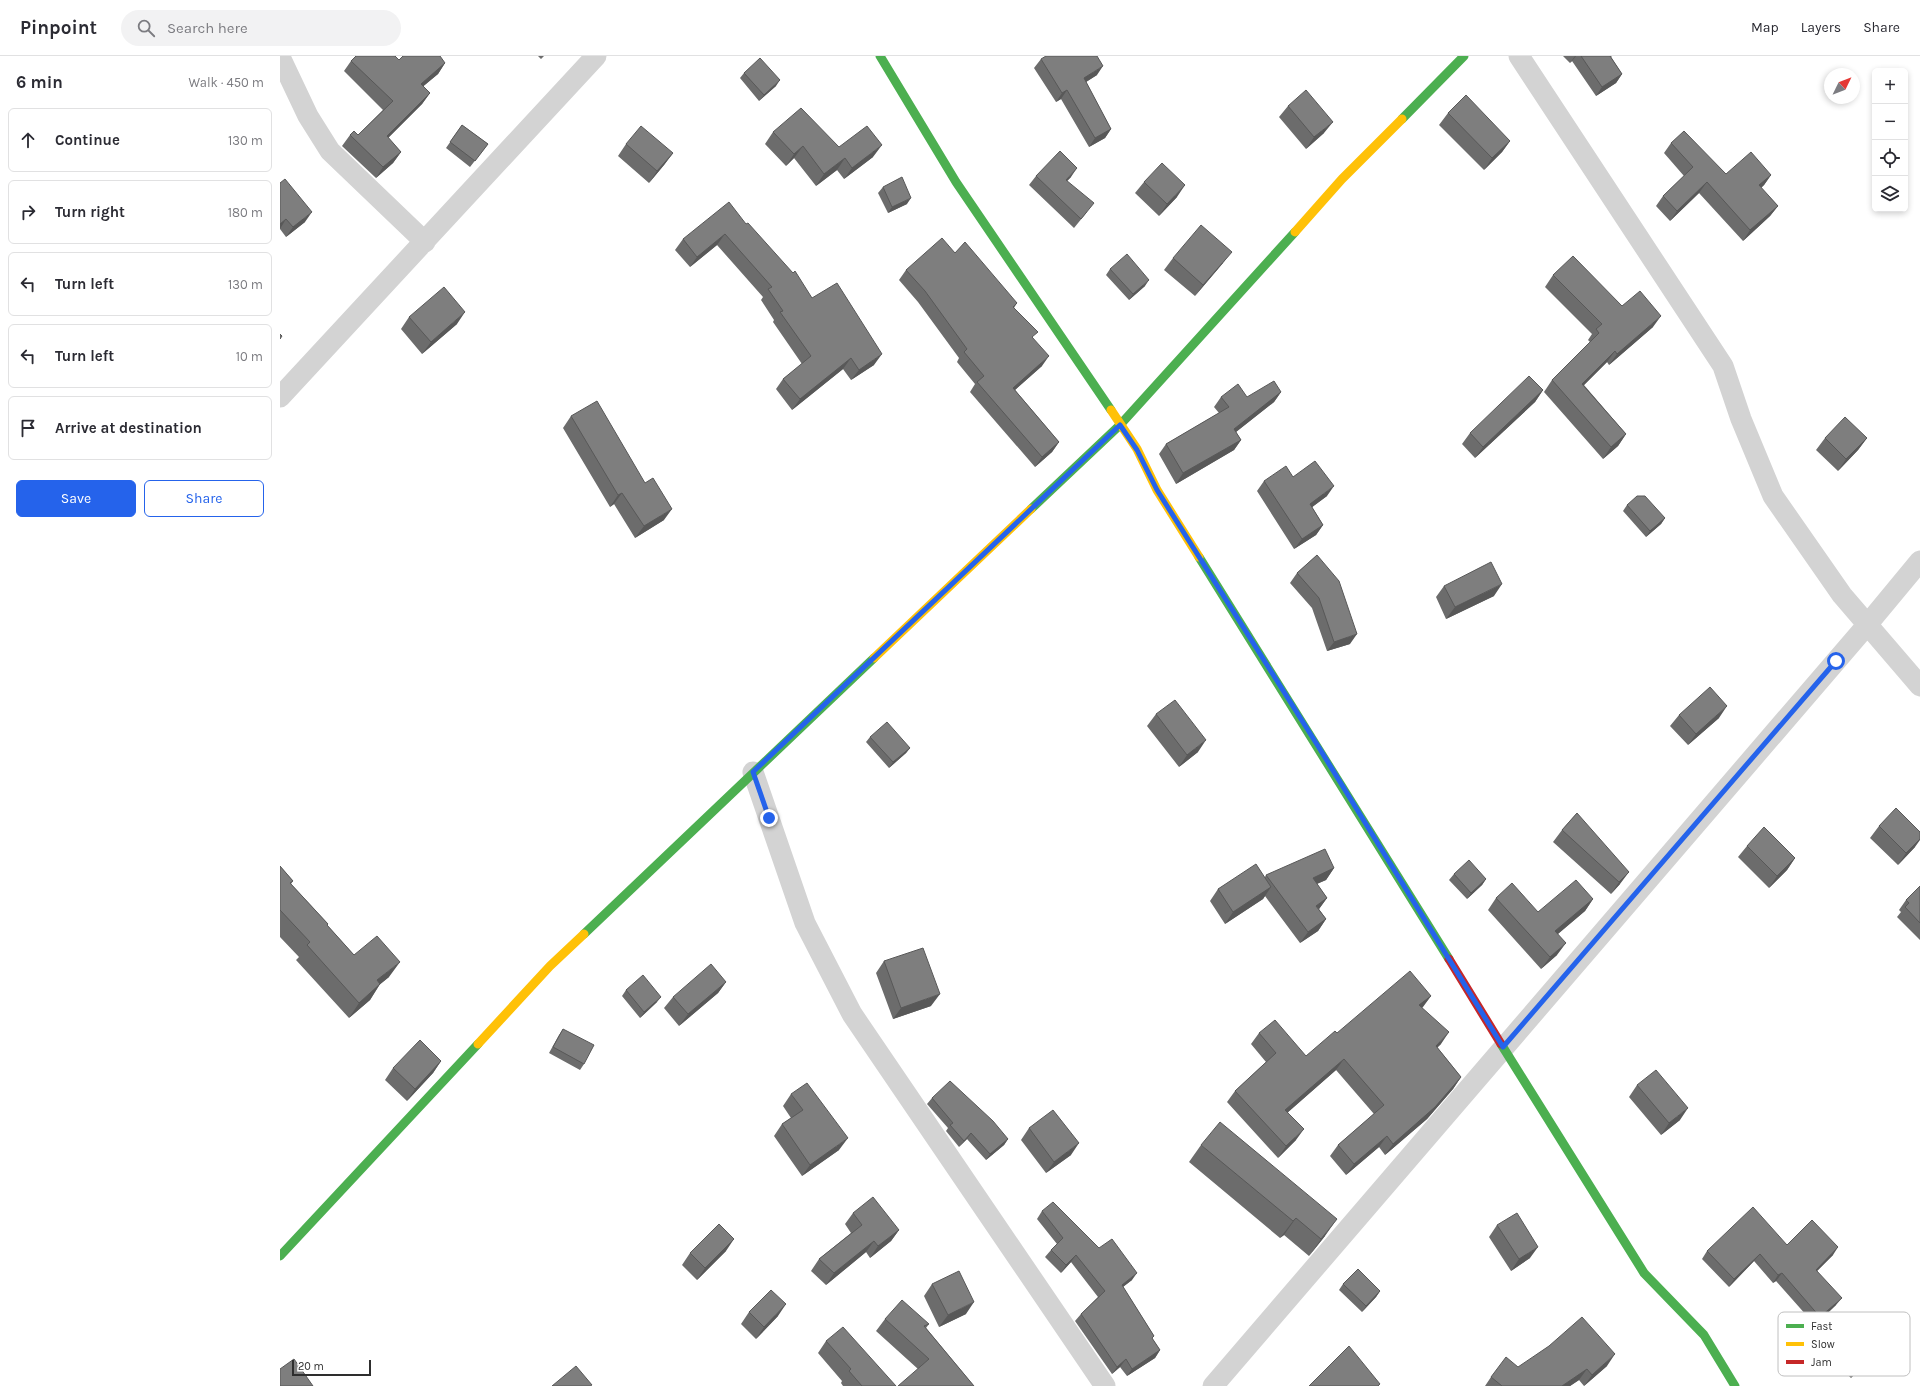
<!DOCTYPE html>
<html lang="en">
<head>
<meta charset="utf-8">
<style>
  :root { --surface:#fff; --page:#f2f2f3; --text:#2b2b33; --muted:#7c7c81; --line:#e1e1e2; --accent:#2563eb }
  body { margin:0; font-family:Karla,sans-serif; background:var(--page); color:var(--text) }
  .controls { position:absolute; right:12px; top:12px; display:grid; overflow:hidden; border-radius:6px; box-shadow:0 2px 6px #0003 }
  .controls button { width:36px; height:36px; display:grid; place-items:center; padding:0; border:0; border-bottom:1px solid var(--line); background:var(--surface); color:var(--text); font:20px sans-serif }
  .compass { position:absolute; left:1544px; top:12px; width:36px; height:36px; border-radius:50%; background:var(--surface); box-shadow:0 2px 6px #0003; rotate:47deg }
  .scale { position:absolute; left:12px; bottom:10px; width:79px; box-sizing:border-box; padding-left:4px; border:2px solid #2e2e2e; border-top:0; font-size:11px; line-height:14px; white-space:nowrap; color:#2e2e2e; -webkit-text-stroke:3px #fff; paint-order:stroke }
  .stop { position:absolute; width:12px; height:12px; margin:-9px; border:3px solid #2563eb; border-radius:50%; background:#fff }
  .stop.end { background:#2563eb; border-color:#fff; box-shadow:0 1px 4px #0008 }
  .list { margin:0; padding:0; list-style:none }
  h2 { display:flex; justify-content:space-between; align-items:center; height:52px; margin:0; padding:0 16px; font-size:17px }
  h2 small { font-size:13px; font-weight:400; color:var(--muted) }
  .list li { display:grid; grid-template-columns:26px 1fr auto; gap:12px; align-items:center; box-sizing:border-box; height:64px; margin:0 8px 8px; padding:0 8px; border:1px solid var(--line); border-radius:6px }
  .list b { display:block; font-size:15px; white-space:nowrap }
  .list em { font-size:13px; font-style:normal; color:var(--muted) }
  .actions { display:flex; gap:8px; padding:12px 16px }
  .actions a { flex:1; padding:9px 0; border:1px solid var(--accent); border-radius:6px; text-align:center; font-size:14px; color:var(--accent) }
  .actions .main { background:var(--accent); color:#fff }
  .icon { flex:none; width:22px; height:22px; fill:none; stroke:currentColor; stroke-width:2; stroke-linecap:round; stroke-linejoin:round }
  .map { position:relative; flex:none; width:1640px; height:1330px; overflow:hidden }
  header { display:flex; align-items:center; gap:24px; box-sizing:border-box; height:56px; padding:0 20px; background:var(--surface); border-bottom:1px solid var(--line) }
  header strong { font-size:19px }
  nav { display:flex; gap:22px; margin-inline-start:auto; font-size:14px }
  .search { width:280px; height:36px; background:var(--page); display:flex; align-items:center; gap:10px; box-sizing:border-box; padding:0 14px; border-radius:22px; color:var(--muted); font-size:15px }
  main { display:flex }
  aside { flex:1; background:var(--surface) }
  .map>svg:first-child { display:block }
</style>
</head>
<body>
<header>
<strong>Pinpoint</strong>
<div class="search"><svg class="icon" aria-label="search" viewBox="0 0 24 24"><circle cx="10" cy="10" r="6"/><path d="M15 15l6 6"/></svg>Search here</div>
<nav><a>Map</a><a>Layers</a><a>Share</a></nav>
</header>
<main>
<aside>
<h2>6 min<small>Walk · 450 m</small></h2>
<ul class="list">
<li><svg class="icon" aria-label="ahead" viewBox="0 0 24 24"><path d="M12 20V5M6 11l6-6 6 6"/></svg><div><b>Continue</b></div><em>130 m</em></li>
<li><svg class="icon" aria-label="right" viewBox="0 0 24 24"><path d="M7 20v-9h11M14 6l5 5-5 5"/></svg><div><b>Turn right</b></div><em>180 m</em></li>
<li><svg class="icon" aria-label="left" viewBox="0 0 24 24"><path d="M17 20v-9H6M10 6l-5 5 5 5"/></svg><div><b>Turn left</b></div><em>130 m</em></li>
<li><svg class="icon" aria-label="left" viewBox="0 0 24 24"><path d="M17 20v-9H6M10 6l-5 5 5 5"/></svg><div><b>Turn left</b></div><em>10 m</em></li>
<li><svg class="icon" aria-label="arrive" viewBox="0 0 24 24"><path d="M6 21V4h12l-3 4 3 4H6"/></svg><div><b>Arrive at destination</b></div></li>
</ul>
<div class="actions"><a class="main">Save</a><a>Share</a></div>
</aside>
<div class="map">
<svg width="1640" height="1330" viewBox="0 0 1640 1330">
  <rect width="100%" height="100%" fill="#fff"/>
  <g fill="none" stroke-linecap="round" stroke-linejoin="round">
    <path stroke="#d3d3d3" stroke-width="21" d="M1239 0 1443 310 1461 363 1493 440 1562 539 1640 630
      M0 1 28 60 50 95 145 186
      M0 341 316 0
      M473 716 525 867 572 958 825 1330
      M933 1330 1587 569 1640 505"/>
    <path stroke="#4caf50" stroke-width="9" d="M600 0 676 126 831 354
      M1122 63 1184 0
      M751 453 840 369 1015 176
      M919 501 1169 903
      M304 878 594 602
      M1221 988 1364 1217 1424 1279 1455 1330
      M0 1200 198 988"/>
    <path stroke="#ffc107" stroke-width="9" d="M1015 176 1062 123 1122 63
      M831 354 857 393 877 434 919 501
      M594 602 751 453
      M198 988 270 910 304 878"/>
    <path stroke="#c62828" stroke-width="9" d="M1169 903 1221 988"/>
  </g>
  <path fill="#6c6c6c" d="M258 0H264L261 3Z
    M1283 0H1332L1331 1 1342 18 1336 27 1316 40 1292 5 1290 7Z
    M761 3 817 19 806 26 831 73 825 82 809 91 781 43 776 46 754 12Z
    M119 4 165 7 158 18 143 30 150 37 142 48 108 82 121 96 113 107 96 122 62 90 70 79H78L103 54 64 15 71 5Z
    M464 17 496 30 479 45 460 22Z
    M1008 50 1044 77 1026 93 999 61Z
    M1168 57 1230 85 1222 96 1204 114 1159 69Z
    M182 69 208 88 190 111 166 92Z
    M493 76 559 91 593 101 564 123 557 114 536 130 514 102 506 110 485 88Z
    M1391 87 1446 118 1491 119 1484 129 1481 132 1498 150 1490 160 1463 185 1419 137 1390 165 1376 150 1383 140 1404 120 1384 97Z
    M346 88 393 97 384 109 369 127 338 100Z
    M756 120 791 121 787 125 807 156 794 172 749 129Z
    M864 126 897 141 879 160 855 137Z
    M0 127 25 166 6 181 0 173Z
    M603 131 627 148 608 157 598 137Z
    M466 168 532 242 594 309 571 324 563 313 512 354 496 333 503 323 522 308 493 266 494 264 481 244 483 241 437 189 410 211 395 194 403 183Z
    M675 197 737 247 734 252 753 282 762 310 735 334 779 386 772 396 755 411 690 336 695 328 677 306 679 302 638 246 619 224 626 214Z
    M893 202 943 207 915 240 884 214Z
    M830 213 865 230 849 244 826 219Z
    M1273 219 1342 250 1373 271 1329 309 1327 306 1304 329 1346 378 1338 390 1323 403 1264 336 1272 324 1310 286 1308 284 1312 278 1265 231Z
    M129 261 177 268 142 298 121 273Z
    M1263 334 1255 346 1195 402 1182 388 1190 377Z
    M1001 336 994 346 956 376 961 384 954 394 896 428 879 398 886 388 939 357 934 351 941 341H967Z
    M291 360 384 464 355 482 334 448 330 451 283 372Z
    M1545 382H1587L1578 394 1558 415 1536 394Z
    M1013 421 1047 440 1032 451 1043 469 1036 479 1014 493 977 435 984 425Z
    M1347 449 1385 462 1381 468 1366 481 1343 455Z
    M1037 499 1070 588 1047 595 1032 552 1010 527 1017 517Z
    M1164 530 1214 540 1166 563 1156 541Z
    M876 658 918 696 899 711 867 670Z
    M1399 659 1439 662 1408 689 1390 670Z
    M590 681 630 692 626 697 609 712 586 686Z
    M1297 757 1340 828 1331 838 1273 786 1282 774Z
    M1599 770 1635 791 1618 809 1590 782Z
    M1467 790 1515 802 1507 814 1489 832 1458 801Z
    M0 810 13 825 11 828 48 868 47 869 74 899 109 921 100 928 90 944 69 962 16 904 19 901 0 881Z
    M1054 812 1046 824 1037 828 1047 842 1039 853 1046 863 1038 875 1020 887 985 840 983 843 945 868 930 845 938 833 985 821 986 819Z
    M1174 818 1206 823 1202 829 1187 843 1169 824Z
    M1640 830V884L1617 861 1621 856 1619 854 1626 844Z
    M1216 842 1258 856 1313 843 1305 855 1278 878 1277 899 1261 913 1208 854Z
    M604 905 651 950 613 963 596 917Z
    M446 926 438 937 399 970 384 952 393 941Z
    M346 934 377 946 360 962 342 940Z
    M1151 940 1142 951 1161 988 1157 991 1181 1021 1173 1033 1147 1063 1105 1099 1099 1091 1066 1119 1050 1100 1058 1089 1094 1058 1056 1014 1008 1056 1016 1084 998 1102 947 1046 955 1035 986 1006 971 988 979 977 1026 1000 1057 977Z
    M283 973 304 1008 300 1014 269 997 279 979Z
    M161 1005 153 1017 127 1045 105 1024 113 1012Z
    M1357 1029 1400 1064 1381 1079 1349 1041Z
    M511 1038 559 1094 522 1120 494 1080 502 1068 511 1062 503 1050Z
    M652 1042 728 1083 724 1089 706 1104 687 1083 679 1091 666 1075 668 1072 647 1048Z
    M749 1072 791 1099 766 1117 741 1084Z
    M921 1089 1045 1180 1029 1200 1004 1179 1000 1182 909 1106Z
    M762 1155 819 1192 852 1224 843 1231 874 1280 872 1282 880 1294 875 1302 847 1320 840 1311 832 1318 795 1265 801 1258 818 1241 791 1206 781 1217 765 1201 771 1194 777 1188 757 1163Z
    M573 1157 619 1174 611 1185 590 1202 586 1196 546 1229 531 1215 539 1203 571 1177 565 1168Z
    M1217 1169 1250 1202 1231 1215 1209 1181Z
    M1507 1189 1553 1199 1537 1215 1556 1249 1535 1269 1496 1225 1493 1227 1474 1205 1449 1231 1422 1203 1427 1195Z
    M446 1195 417 1224 402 1209 410 1197Z
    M652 1228 686 1258 659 1271 644 1240Z
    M1063 1228 1100 1235 1096 1241 1082 1256 1059 1234Z
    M469 1256 498 1260 476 1283 461 1268Z
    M605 1263 649 1268 646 1272 694 1330 638 1313 596 1275Z
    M1607 1282 1598 1294 1571 1322 1557 1308 1565 1296Z
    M546 1285 616 1330H563L561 1327 562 1325 538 1297Z
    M1327 1310 1304 1330 1299 1324 1290 1330H1205L1211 1321 1238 1311Z"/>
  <path fill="#585858" d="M1295 0H1296L1292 5 1290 7Z
    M165 7 158 18 133 39 141 28Z
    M823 10 817 19 798 31 804 22Z
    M1342 18 1336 27 1316 40 1322 31Z
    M500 24 496 30 479 45 484 39Z
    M787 34 781 43 776 46 782 37Z
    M150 37 142 48 99 91 107 80Z
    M1053 66 1044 77 1026 93 1034 81Z
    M831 73 825 82 809 91 815 82Z
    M1230 85 1222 96 1204 114 1212 102Z
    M602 89 593 101 564 123 572 112Z
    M523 90 514 102 506 110 514 98Z
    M121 96 113 107 96 122 103 111Z
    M393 97 384 109 369 127 377 115Z
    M565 102 557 114 536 130 544 118Z
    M797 112 791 121 779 133 786 124Z
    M1491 119 1484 129 1472 140 1479 129Z
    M1427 126 1419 137 1390 165 1397 155Z
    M905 129 897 141 879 160 887 148Z
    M631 142 627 148 608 157 612 151Z
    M1498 150 1490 160 1463 185 1470 174Z
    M32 156 25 166 6 181 13 171Z
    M6 163 0 173V168Z
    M445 178 437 189 410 211 417 201Z
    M952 196 943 207 915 240 923 229Z
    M869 224 865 230 849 244 853 238Z
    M185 256 177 268 142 298 151 286Z
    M1381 260 1373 271 1329 309 1337 298Z
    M1335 295 1327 306 1294 339 1302 328Z
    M602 298 594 309 571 324 579 314Z
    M769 300 762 310 726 342 733 332Z
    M571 302 563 313 512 354 520 343Z
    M1263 334 1255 346 1195 402 1203 391Z
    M1001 336 994 346 947 383 954 373Z
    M1346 378 1338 390 1323 403 1331 391Z
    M1587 382 1578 394 1558 415 1566 403Z
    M961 384 954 394 896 428 903 417Z
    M779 386 772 396 755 411 762 401Z
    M1054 430 1047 440 1023 458 1030 448Z
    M342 437 334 448 330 451 338 439Z
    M392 453 384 464 355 482 364 470Z
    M1385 462 1381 468 1366 481 1370 475Z
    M1043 469 1036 479 1014 493 1022 483Z
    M1222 528 1214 540 1166 563 1175 551Z
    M1077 578 1070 588 1047 595 1054 586Z
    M1447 650 1439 662 1408 689 1416 678Z
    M926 684 918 696 899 711 907 699Z
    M630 692 626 697 609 712 613 706Z
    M1640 783V784L1635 791 1618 809 1626 797Z
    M1515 802 1507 814 1489 832 1497 820Z
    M1054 812 1046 824 1024 833 1033 822Z
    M1349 816 1340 828 1331 838 1339 826Z
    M1206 823 1202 829 1187 843 1191 837Z
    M991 831 983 843 945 868 953 856Z
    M1047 842 1039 853 1036 850Z
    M1313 843 1305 855 1267 887 1275 875Z
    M1046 863 1038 875 1020 887 1028 876Z
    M1286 887 1277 899 1261 913 1270 901Z
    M120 906 109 921 86 940 97 924Z
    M446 926 438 937 399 970 408 958Z
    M100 928 90 944 69 962 79 947Z
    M660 938 651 950 613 963 621 952Z
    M1151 940 1143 951 1131 960 1139 949Z
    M381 941 377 946 360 962 364 956Z
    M1169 976 1161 988 1148 1001 1156 990Z
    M1064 1003 1056 1014 998 1065 1005 1054Z
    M161 1005 153 1017 127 1045 135 1033Z
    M1181 1021 1173 1033 1147 1063 1105 1099 1113 1088Z
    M1408 1052 1400 1064 1381 1079 1389 1067Z
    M1024 1073 1016 1084 998 1102 1006 1090Z
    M691 1077 687 1083 679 1091 684 1085Z
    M1107 1080 1099 1091 1066 1119 1074 1108Z
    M568 1082 559 1094 522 1120 530 1109Z
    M728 1083 724 1089 706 1104 710 1098Z
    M799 1087 791 1099 766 1117 774 1106Z
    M1016 1162 1004 1179 1000 1182 1013 1165Z
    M1057 1163 1045 1180 1029 1200 1041 1183Z
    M619 1174 611 1185 590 1202 598 1190Z
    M454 1183 446 1195 417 1224 425 1212Z
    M594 1185 586 1196 546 1229 554 1217Z
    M1258 1191 1250 1202 1231 1215 1239 1203Z
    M1558 1191 1553 1199 1530 1222 1536 1214Z
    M1480 1198 1474 1205 1449 1231 1454 1223Z
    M796 1199 791 1206 781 1217 786 1209Z
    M857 1217 852 1224 836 1236 842 1229Z
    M1502 1217 1496 1225 1493 1227 1498 1219Z
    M1100 1235 1096 1241 1082 1256 1086 1250Z
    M1562 1242 1556 1249 1535 1269 1540 1261Z
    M694 1246 686 1258 659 1271 668 1259Z
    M506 1248 498 1260 476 1283 484 1271Z
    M1607 1282 1598 1294 1571 1322 1579 1310Z
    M880 1294 875 1302 847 1320 852 1313Z
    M1335 1298 1327 1310 1304 1330 1312 1319Z
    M846 1303 840 1311 832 1318 837 1311Z
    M1307 1313 1299 1324 1290 1330H1282Z"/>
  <path fill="#7e7e7e" stroke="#585858" d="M76 0H115L119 4 123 0H160L165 7 141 28 150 37 107 80 121 96 103 111 70 79 74 75 78 79 113 45 71 5Z
    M766 0H817L823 10 804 22 831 73 815 82 787 34 782 37 761 3Z
    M1301 0H1330L1342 18 1322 31Z
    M480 2 500 24 484 39 464 17Z
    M1026 34 1053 66 1034 81 1008 50Z
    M1186 39 1230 85 1212 102 1168 57Z
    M521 52 559 91 587 70 602 89 572 112 565 102 544 118 523 90 514 98 493 76Z
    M182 69 208 88 195 105 170 86Z
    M361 70 393 97 377 115 346 88Z
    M1404 75 1446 118 1471 96 1491 119 1479 129 1498 150 1470 174 1427 126 1397 155 1383 140 1413 111 1391 87Z
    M780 95 797 112 786 124 814 147 801 163 756 120Z
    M882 107 905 129 887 148 864 126Z
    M622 121 631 142 612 151 603 131Z
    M5 123 32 156 13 171 6 163 0 168V127Z
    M449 146 466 168 468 167 513 217 515 215 532 242 557 227 602 298 579 314 571 302 520 343 503 323 531 300 500 256 503 255 488 233 492 231 445 178 417 201 403 183Z
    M921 169 952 196 923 229 893 202Z
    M662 182 675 197 685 186 737 247 733 251 758 276 752 281 769 300 733 332 779 386 762 401 697 326 704 320 684 296 687 293 645 235 626 214Z
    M847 198 869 224 853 238 830 213Z
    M1293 200 1342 250 1360 235 1381 260 1337 298 1335 295 1302 328 1346 378 1331 391 1272 324 1319 277 1316 273 1322 268 1273 219Z
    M164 231 185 256 151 286 129 261Z
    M0 278 2 280 0 283Z
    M1249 320 1263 334 1203 391 1190 377Z
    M994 325 1001 336 954 373 961 384 903 417 886 388 949 351 941 341 958 328 967 341Z
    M317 345 365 427 373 422 392 453 364 470 342 437 338 439 291 360Z
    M1565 361 1587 382 1566 403 1545 382Z
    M1035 405 1054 430 1030 448 1043 469 1022 483 984 425 1006 410 1013 421Z
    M1357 440H1365L1385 462 1370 475 1347 449Z
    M1037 499 1059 525 1077 578 1054 586 1039 542 1017 517Z
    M1211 506 1222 528 1175 551 1164 530Z
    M1430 631 1447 650 1416 678 1399 659Z
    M895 644 926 684 907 699 876 658Z
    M607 666 630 692 613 706 590 681Z
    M1616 752 1640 776V783L1626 797 1599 770Z
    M1297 757 1349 816 1339 826 1282 774Z
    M1484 771 1515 802 1497 820 1467 790Z
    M1045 793 1054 812 1033 822 1047 842 1036 850 1046 863 1028 876 986 819Z
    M1189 804 1206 823 1191 837 1174 818Z
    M976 808 991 831 953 856 938 833Z
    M0 810 13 825 10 827 48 868 47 869 74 899 97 880 120 906 97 924 100 928 79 947 27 889 30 886 0 854Z
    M1296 824 1313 843 1275 875 1286 887 1270 901 1216 842 1232 827 1258 856Z
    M1640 830V867L1625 851 1629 847 1626 844Z
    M643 892 660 938 621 952 604 905Z
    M431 908 446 926 408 958 393 941Z
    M1130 915 1151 940 1139 949 1169 976 1156 990 1181 1021 1155 1051 1113 1088 1107 1080 1074 1108 1058 1089 1104 1049 1064 1003 1005 1054 1024 1073 1006 1090 955 1035 996 997 979 977 995 964 1026 1000 1055 975 1057 977Z
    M363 919 381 941 364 956 346 934Z
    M283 973 314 989 304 1008 273 991Z
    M140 984 161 1005 135 1033 113 1012Z
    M1376 1014 1408 1052 1389 1067 1357 1029Z
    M670 1025 713 1065 728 1083 710 1098 691 1077 684 1085 670 1069 673 1067 652 1042Z
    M527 1027 568 1082 530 1109 502 1068 523 1054 511 1038Z
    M773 1054 799 1087 774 1106 749 1072Z
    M940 1066 1057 1163 1041 1183 1016 1162 1013 1165 921 1089Z
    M593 1141 619 1174 598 1190 594 1185 554 1217 539 1203 582 1169 573 1157Z
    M773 1146 819 1192 832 1183 857 1217 842 1229 874 1280 872 1282 880 1294 852 1313 846 1303 837 1311 801 1258 825 1235 796 1199 786 1209 771 1194 783 1182 762 1155Z
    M1473 1151 1507 1189 1532 1164 1558 1191 1536 1214 1562 1242 1540 1261 1502 1217 1498 1219 1480 1198 1454 1223 1427 1195Z
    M1237 1157 1258 1191 1239 1203 1217 1169Z
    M439 1168 454 1183 425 1212 410 1197Z
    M1078 1213 1100 1235 1086 1250 1063 1228Z
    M679 1215 694 1246 668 1259 652 1228Z
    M491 1234 506 1248 484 1271 469 1256Z
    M622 1244 649 1268 644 1270 694 1330H618L649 1303 605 1263Z
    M1302 1261 1335 1298 1312 1319 1307 1313 1282 1330H1222L1211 1321 1226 1301 1238 1311 1269 1290Z
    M563 1271 616 1330H582L569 1315 571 1313 546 1285Z
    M1069 1290 1100 1328 1098 1330H1029Z
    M14 1303 33 1330H0V1313Z
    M296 1310 312 1329 310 1330H272Z"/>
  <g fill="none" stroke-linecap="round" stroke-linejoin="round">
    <path stroke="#2563eb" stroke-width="5" d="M489 762 473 716 840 369 857 394 877 434 1038 690 1223 991 1556 605"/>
  </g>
  <rect x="1498" y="1256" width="132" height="64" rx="6" fill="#fff" stroke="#c0c0c0" stroke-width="1"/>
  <rect x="1506" y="1268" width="18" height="4" fill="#4caf50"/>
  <rect x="1506" y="1286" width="18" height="4" fill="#ffc107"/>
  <rect x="1506" y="1304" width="18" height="4" fill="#c62828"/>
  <g font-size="11" fill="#2e2e2e">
    <text x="1531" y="1274">Fast</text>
    <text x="1531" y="1292">Slow</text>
    <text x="1531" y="1310">Jam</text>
  </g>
</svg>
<div class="controls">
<button>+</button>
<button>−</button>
<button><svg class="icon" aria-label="locate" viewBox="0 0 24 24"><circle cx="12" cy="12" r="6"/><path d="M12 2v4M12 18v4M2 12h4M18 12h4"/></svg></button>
<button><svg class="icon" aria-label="layers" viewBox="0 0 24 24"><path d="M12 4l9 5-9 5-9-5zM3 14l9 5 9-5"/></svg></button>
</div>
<svg class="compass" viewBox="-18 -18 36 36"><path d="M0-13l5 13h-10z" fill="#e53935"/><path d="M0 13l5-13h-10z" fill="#7c7c81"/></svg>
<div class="scale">20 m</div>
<div class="stop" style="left:1556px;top:605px"></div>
<div class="stop end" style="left:489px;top:762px"></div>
</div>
</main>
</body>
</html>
